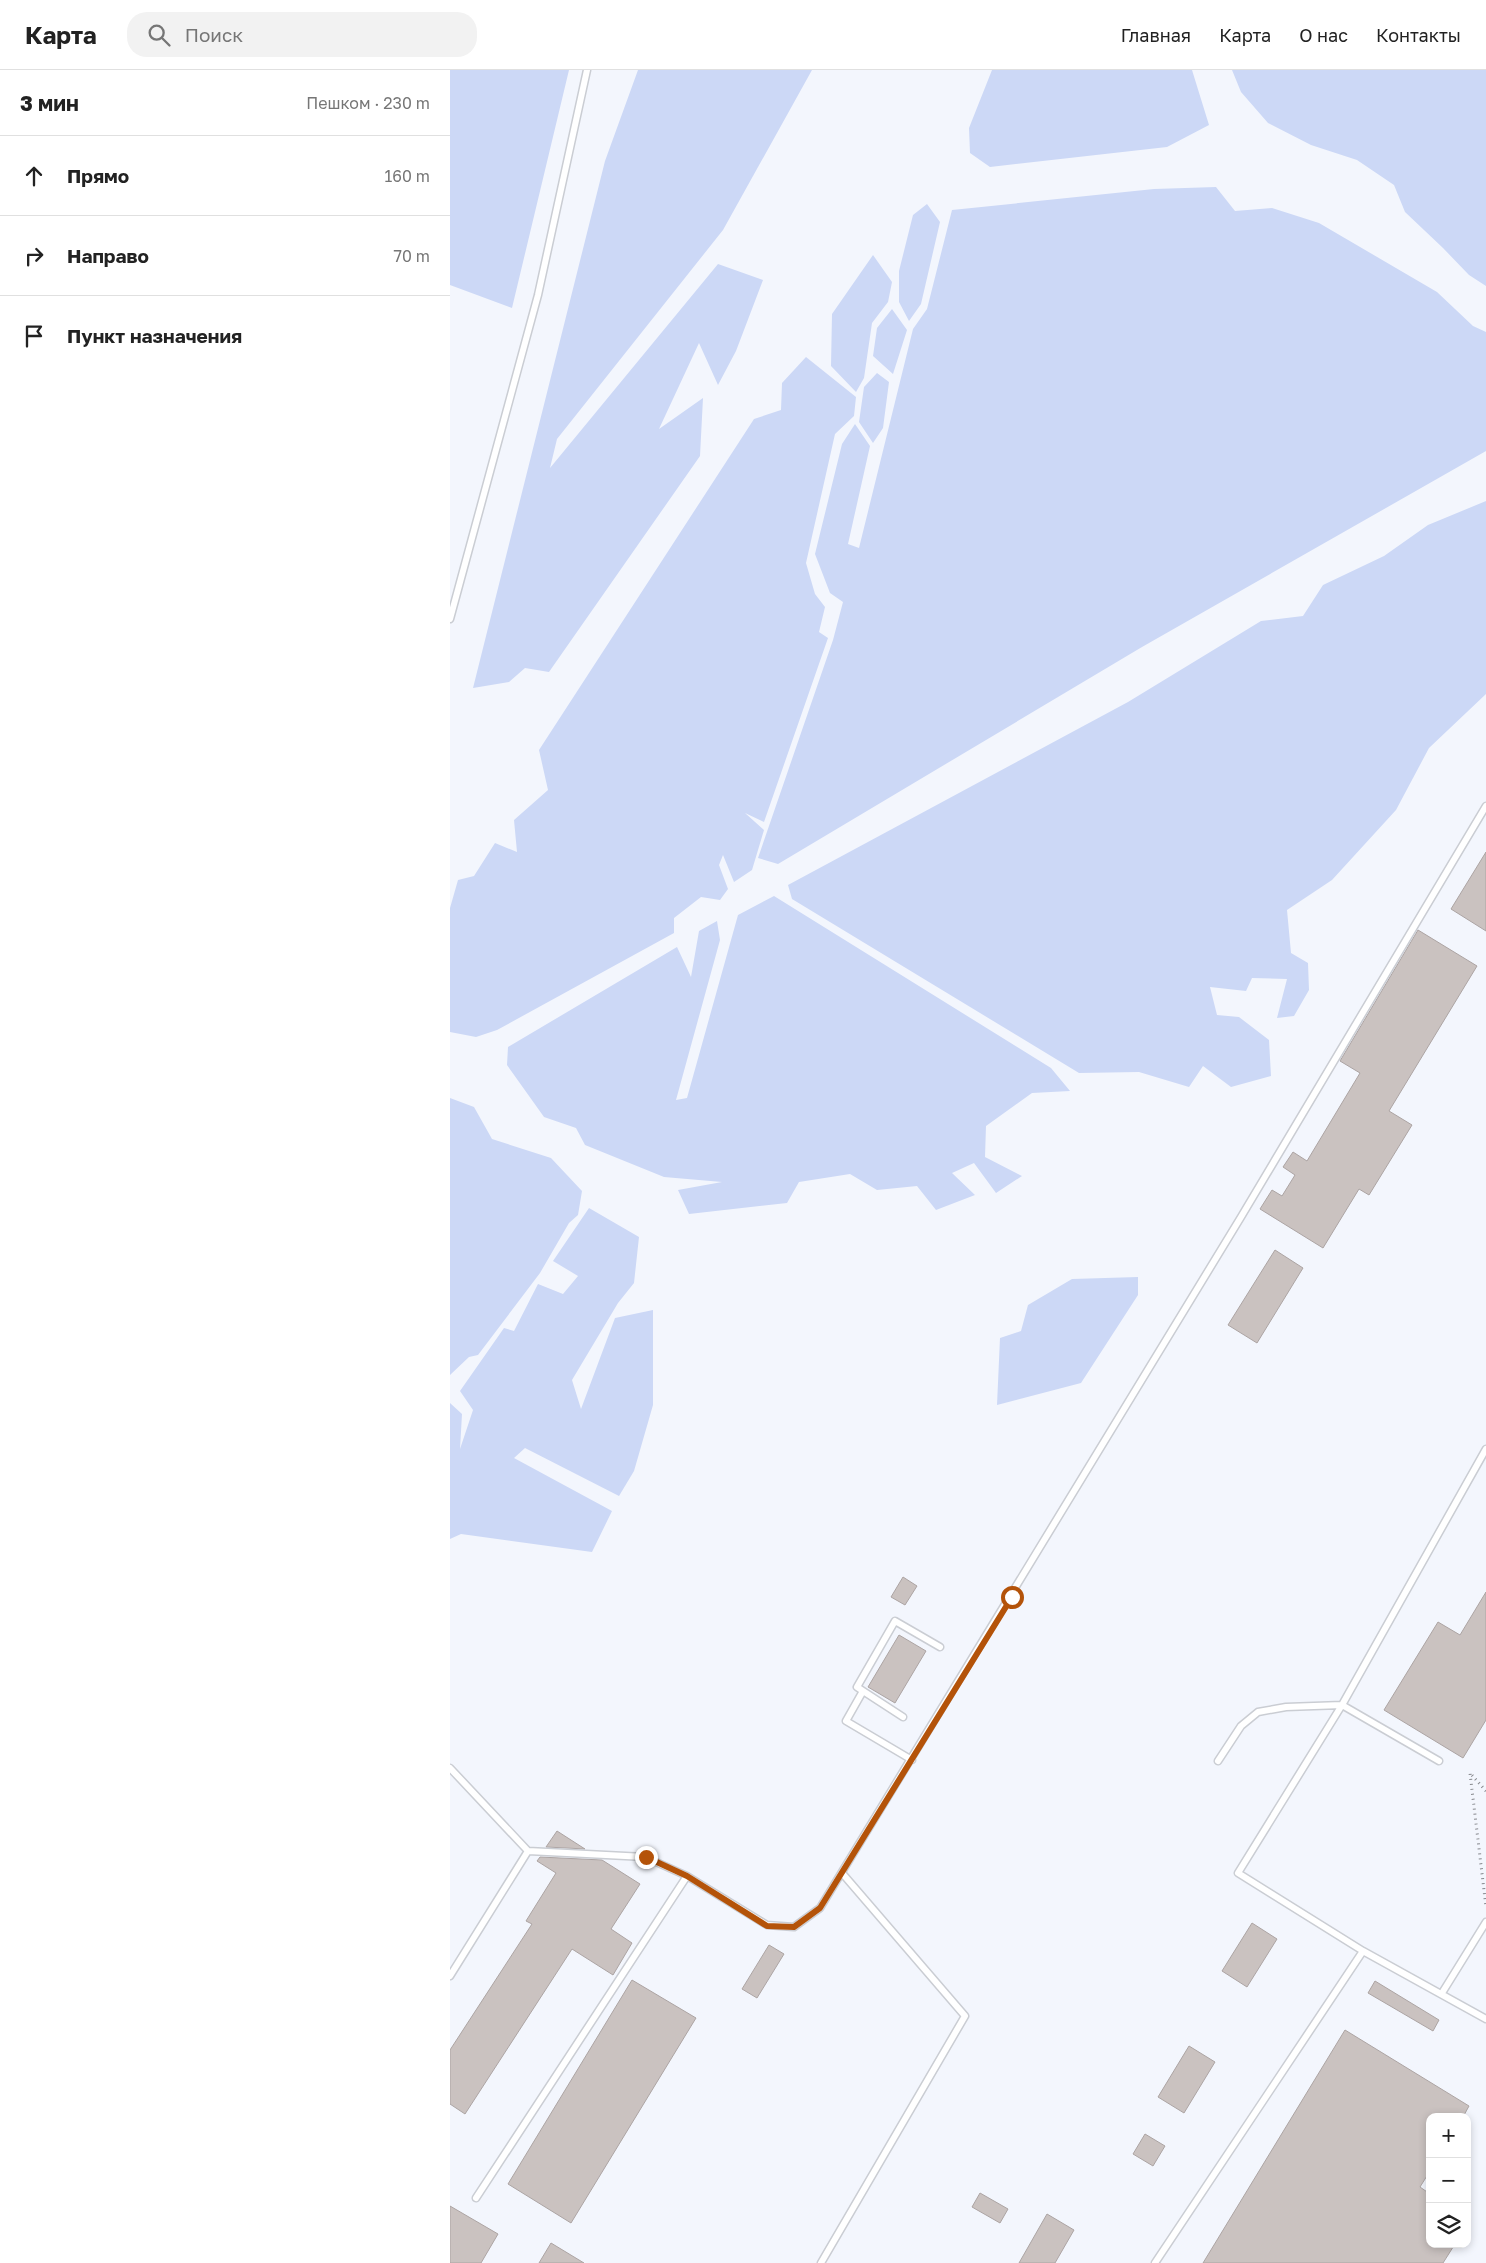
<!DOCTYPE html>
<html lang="ru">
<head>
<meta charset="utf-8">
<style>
  :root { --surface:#fff; --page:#f2f2f2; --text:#222; --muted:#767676; --line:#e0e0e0 }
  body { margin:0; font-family:"Golos Text",sans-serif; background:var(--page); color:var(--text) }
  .controls { position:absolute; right:15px; bottom:15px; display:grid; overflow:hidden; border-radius:10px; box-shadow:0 2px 8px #0003 }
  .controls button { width:45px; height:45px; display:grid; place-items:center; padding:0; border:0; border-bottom:1px solid var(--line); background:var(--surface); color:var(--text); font:25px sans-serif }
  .stop { position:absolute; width:15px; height:15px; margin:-11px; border:4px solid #b45309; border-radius:50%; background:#fff }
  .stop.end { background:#b45309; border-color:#fff; box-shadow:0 1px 5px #0008 }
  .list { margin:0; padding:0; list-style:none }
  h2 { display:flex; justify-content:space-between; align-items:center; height:65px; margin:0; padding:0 20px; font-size:21px }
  h2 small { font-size:16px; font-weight:400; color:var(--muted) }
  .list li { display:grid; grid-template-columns:32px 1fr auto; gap:15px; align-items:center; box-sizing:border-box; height:80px; padding:0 20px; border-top:1px solid var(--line) }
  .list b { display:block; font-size:19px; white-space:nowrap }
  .list em { font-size:16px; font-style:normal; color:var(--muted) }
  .icon { flex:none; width:28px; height:28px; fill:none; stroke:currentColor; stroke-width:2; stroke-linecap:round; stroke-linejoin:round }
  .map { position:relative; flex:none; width:1036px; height:2193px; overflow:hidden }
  header { display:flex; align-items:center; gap:30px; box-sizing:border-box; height:70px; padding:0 25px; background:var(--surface); border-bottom:1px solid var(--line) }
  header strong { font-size:24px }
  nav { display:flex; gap:28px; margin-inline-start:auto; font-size:18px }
  .search { width:350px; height:45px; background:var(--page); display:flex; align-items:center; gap:12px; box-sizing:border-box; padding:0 18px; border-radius:20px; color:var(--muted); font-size:19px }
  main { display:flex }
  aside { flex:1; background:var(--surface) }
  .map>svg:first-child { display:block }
</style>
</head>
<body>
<header>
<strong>Карта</strong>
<div class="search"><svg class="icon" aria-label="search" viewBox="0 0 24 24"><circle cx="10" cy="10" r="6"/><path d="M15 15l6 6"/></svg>Поиск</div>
<nav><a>Главная</a><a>Карта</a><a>О нас</a><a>Контакты</a></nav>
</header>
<main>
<aside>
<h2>3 мин<small>Пешком · 230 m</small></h2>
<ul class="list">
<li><svg class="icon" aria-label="ahead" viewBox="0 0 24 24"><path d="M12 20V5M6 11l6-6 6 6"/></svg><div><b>Прямо</b></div><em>160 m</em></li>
<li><svg class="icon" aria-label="right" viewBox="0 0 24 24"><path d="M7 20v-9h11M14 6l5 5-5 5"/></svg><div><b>Направо</b></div><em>70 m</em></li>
<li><svg class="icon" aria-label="arrive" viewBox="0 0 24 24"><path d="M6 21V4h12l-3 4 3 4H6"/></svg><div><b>Пункт назначения</b></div></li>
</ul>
</aside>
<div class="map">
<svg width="1036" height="2193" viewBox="0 0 1036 2193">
  <rect width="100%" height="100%" fill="#f3f6fd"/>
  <path fill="#ccd8f6" d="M0 0H119L62 238 0 215Z
    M188 0H362L273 160 107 369 100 398 268 194 313 210 286 281 268 315 249 273 209 359 253 328 250 386 99 602 75 598 59 612 23 618 155 91Z
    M542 0H742L759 55 717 77 540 97 520 83 519 58Z
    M782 0H1036V216L1019 205 993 178 955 142 944 115 907 90 861 75 818 53 791 22Z
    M766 117 785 141 822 138 869 153 987 222 1023 256 1036 262V381L692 577 328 794 308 788 383 570 393 532 380 523 365 484 392 374 405 354 420 376 398 474 409 478 463 259 477 239 502 140 704 119Z
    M477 134 490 152 471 234 459 251 449 232V201L463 145Z
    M423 185 442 212 438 232 422 253 414 308 406 322 381 296 382 244Z
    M442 239 457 260 443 304 423 286 427 258Z
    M356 287 406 327 404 346 385 364 356 493 365 524 375 537 369 562 378 568 314 752 295 743 314 760 302 800 284 812 273 785 269 795 278 819 270 830 251 827 224 848V863L47 960 26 967 0 962V838L8 810 24 806 45 773 67 782 64 750 98 720 89 680 304 349 331 340 332 313Z
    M427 303 439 312 433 358 423 373 409 352 414 317Z
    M1036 431V624L979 678 946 740 882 810 837 840 841 883 858 893 859 920 844 946 827 948 837 909 802 908 796 921 760 917 767 945 789 947 819 970 821 1006 781 1017 753 996 739 1017 689 1002 629 1003 342 829 338 815 678 632 811 551 853 546 873 515 934 486 978 455Z
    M324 826 601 998 620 1021 582 1023 536 1056 535 1087 572 1106 546 1123 524 1093 502 1103 525 1125 486 1140 467 1116 427 1120 400 1104 349 1112 337 1133 239 1144 228 1120 272 1112 214 1107 135 1075 126 1058 94 1047 57 995 58 977 227 877 241 907 249 861 267 851 270 870 226 1030 237 1028 288 845Z
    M0 1028 24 1037 42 1069 101 1088 132 1121 128 1145 119 1153 90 1203 28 1285 19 1287 0 1305Z
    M139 1138 189 1167 184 1213 168 1233 122 1310 131 1339 165 1248 203 1240V1335L184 1401 169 1426 75 1378 64 1388 162 1441 142 1482 11 1464 0 1469V1333L12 1344 10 1379 23 1340 10 1321 54 1258 64 1261 88 1214 113 1224 128 1206 103 1191Z
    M688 1207V1225L631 1313 547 1335 550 1268 571 1261 578 1235 622 1209Z"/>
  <path fill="#cac2c0" stroke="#aca4a3" d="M1036 782V861L1001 839Z
    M968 860 1027 896 939 1041 962 1055 919 1125 909 1119 873 1178 810 1139 822 1120 832 1126 845 1105 833 1097 843 1082 857 1091 910 1003 890 991Z
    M825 1180 853 1198 807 1273 778 1255Z
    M453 1507 467 1516 455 1535 441 1527Z
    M1036 1522V1650L1013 1688 934 1640 988 1552 1010 1565Z
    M449 1565 476 1581 445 1633 418 1617Z
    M107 1761 135 1779 96 1777Z
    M90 1787 152 1790 190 1814 161 1859 182 1873 163 1905 122 1879 15 2044 0 2034V1980L82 1854 76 1851 106 1803 87 1791Z
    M802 1853 827 1869 797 1917 772 1901Z
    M319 1875 334 1884 307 1928 292 1919Z
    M182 1910 246 1948 121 2153 58 2114Z
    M925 1911 989 1950 983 1961 918 1923Z
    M895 1960 1019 2036 1013 2047H980V2101L970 2117 980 2124V2174H1005L993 2193H753Z
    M739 1976 765 1992 734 2043 708 2027Z
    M695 2064 715 2076 703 2096 683 2084Z
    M530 2123 558 2139 550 2153 522 2137Z
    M0 2136 48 2164 31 2193H0Z
    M597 2144 624 2160 605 2193H569Z
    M101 2173 134 2193H89Z"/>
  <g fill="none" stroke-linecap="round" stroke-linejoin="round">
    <defs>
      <path id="service" d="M0 549 88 225 137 0
        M1036 1379 892 1635 788 1803 913 1881 1036 1949
        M413 1621 453 1647
        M462 1690 396 1651 413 1621 407 1617 445 1551 490 1577
        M768 1691 791 1656 808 1642 836 1637 892 1635 989 1691
        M0 1698 78 1781 195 1787 237 1806 317 1855 344 1857 370 1838 791 1147 1036 736
        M0 1906 78 1781
        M992 1923 1036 1852
        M26 2128 237 1806
        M371 2193 515 1946 392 1803
        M705 2193 913 1881"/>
    </defs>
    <use href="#service" stroke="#cacdd3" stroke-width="9"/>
    <path stroke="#86888d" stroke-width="3" stroke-dasharray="1 4" stroke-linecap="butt" d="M1036 1721 1020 1703 1036 1837"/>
    <use href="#service" stroke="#fff" stroke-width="6"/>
  </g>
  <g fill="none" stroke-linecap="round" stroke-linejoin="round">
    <path stroke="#b45309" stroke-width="6" d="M196 1787 237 1806 317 1856 344 1857 370 1838 562 1527"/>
  </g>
</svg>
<div class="controls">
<button>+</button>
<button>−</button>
<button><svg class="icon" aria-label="layers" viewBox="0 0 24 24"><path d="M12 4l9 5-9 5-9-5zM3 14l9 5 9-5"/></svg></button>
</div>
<div class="stop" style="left:562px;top:1527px"></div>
<div class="stop end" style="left:196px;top:1787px"></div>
</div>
</main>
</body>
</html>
